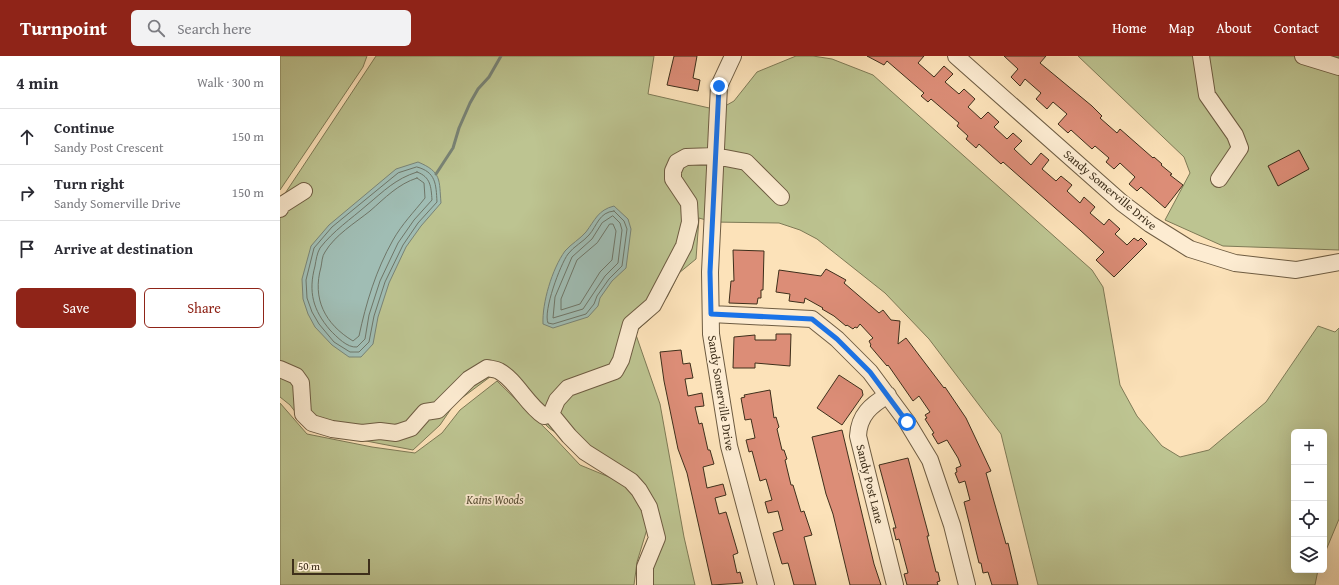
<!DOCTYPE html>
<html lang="en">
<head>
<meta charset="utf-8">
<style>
  :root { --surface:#fff; --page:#f2f2f3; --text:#2b2b33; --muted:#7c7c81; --line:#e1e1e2; --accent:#8f2418 }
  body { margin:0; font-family:"Gentium Book Plus",serif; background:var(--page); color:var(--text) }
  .controls { position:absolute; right:12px; bottom:12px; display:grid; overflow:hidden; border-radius:6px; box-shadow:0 4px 16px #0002 }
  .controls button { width:36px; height:36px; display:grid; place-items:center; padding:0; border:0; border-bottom:1px solid var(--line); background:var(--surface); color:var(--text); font:20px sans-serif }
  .scale { position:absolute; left:12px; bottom:10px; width:78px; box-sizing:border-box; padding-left:4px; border:2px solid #3e2f1b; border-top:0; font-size:11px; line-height:14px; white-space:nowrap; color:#3e2f1b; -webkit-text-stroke:3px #fdecd2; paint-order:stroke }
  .stop { position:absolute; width:12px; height:12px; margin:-9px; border:3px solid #1a73e8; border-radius:50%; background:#fff }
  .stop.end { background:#1a73e8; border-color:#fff; box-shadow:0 1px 4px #0008 }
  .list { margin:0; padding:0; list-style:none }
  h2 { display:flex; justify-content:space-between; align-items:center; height:52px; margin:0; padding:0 16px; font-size:17px }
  h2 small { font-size:13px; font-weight:400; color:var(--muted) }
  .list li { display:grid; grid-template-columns:26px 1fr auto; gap:12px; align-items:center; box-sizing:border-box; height:56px; padding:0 16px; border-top:1px solid var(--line) }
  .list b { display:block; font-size:15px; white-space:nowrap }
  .list p { margin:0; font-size:13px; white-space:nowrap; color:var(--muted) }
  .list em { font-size:13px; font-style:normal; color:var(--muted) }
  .actions { display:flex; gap:8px; padding:12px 16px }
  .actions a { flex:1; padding:9px 0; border:1px solid var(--accent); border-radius:6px; text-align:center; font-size:14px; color:var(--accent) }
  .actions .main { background:var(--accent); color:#fff }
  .icon { flex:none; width:22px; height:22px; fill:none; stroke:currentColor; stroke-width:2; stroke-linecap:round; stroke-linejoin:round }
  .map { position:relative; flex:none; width:1059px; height:529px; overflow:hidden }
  header { display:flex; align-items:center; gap:24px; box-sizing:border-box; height:56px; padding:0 20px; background:var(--accent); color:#fff }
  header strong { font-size:19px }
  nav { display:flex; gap:22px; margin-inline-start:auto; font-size:14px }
  .search { width:280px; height:36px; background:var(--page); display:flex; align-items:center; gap:10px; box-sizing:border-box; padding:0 14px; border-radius:6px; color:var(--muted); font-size:15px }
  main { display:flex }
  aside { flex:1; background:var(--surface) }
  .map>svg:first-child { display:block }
</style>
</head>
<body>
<header>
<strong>Turnpoint</strong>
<div class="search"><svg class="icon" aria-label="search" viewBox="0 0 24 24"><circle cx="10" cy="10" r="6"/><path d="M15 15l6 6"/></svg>Search here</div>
<nav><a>Home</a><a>Map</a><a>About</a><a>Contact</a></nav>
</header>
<main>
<aside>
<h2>4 min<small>Walk · 300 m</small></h2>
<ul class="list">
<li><svg class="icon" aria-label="ahead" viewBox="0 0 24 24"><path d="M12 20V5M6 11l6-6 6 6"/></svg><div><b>Continue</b><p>Sandy Post Crescent</p></div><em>150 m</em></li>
<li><svg class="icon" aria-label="right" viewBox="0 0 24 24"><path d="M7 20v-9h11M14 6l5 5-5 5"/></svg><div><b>Turn right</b><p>Sandy Somerville Drive</p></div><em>150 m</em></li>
<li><svg class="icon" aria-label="arrive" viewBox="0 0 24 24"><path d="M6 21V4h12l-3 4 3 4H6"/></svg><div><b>Arrive at destination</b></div></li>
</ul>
<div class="actions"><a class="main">Save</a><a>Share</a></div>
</aside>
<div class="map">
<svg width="1059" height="529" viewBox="0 0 1059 529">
  <rect width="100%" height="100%" fill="#fce2b9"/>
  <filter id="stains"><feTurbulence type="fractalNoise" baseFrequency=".005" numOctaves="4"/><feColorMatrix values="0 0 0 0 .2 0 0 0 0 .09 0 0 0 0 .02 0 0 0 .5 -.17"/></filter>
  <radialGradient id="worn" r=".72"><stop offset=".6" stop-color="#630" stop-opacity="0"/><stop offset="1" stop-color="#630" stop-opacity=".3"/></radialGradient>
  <path fill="#bdc491" stroke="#7e7a56" d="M0 0H87L83 11 0 134Z
    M96 0H374L368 38 438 54 454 45 477 16 516 0H533L552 3 593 19 812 214 823 231 840 329 857 360 882 390 900 401 929 394 986 346 1038 270 1055 276 1059 272V463L1044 499V376H1014V514H1038L1035 529H758L721 378 649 283 605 237 537 183 520 174 499 167 433 166 419 162 416 203 399 217 387 241 371 262 355 276 380 348 404 481 415 529H371L372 505 380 488 367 473 357 506 354 529H0V347L27 378 92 391 135 397 162 377 180 354 217 325 271 378 300 409 334 423 335 417 269 372 214 318 175 347 160 369 133 394 29 374 10 349 0 341V145Z
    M798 0H1059V194L943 190 885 164 910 117 904 101Z"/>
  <path fill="#a0bdb4" stroke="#798477" d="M138 106C162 116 159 124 161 147L141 170 126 191 109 227 98 261 93 288 81 301H69L52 289 35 271 28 258 23 243 22 223 31 190 49 169 116 113Z
    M334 150 348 163 351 173 346 212 332 225 320 242 318 250 308 261 273 272 263 268C262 247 272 213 285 195 291 188 300 183 306 176 315 164 318 154 334 150Z"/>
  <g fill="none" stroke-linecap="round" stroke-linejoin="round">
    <path stroke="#6f7668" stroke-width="1" d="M137 111C156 116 156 128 157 146L138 167 123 189 105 226 94 260 89 286 79 296H70L54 286 39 268 32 256 27 242 26 224 34 192 52 171 118 117Z
      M137 116C151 121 151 131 152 144L134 164 118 187 100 225 89 259 85 283 77 291C67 292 57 281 50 274 33 254 28 236 35 210 36 204 37 197 40 192 53 175 71 163 87 149 104 135 115 123 137 116Z
      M137 122 144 127 145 142C134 156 122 168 113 184 96 214 86 247 79 280L73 285C45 268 32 243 41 211 42 206 42 200 45 196 55 179 75 167 90 155 105 142 118 128 137 122Z
      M334 155 344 165 347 173 342 210 329 223 317 240 314 248 306 258 273 268 268 267C263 255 280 209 288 198 294 190 303 186 309 179 317 170 319 156 334 155Z
      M333 160 340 167 342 174 338 207 325 220 303 253 273 262 275 241 292 201 312 183 322 167Z
      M330 168H333L336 175 332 204 320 216 300 248 281 254V243L297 204 317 187Z"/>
    <path stroke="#798477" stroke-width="3" d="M156 118 173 92 179 72 190 47 198 33 209 21 221 0"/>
  </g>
  <path fill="#dc8d77" stroke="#3e2f1b" d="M394 0H417L413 22 420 24 418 35 387 29Z
    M587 0H644L638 7 654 21 664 10 673 18 665 26 679 38 684 33 695 43 688 51 701 63 708 56 719 66 714 71 727 83 733 77 742 85 734 93 751 109 761 97 769 104 762 113 776 125 781 120 792 129 787 135 800 147 804 141 815 151 810 157 824 169 829 163 840 173 835 178 847 189 854 182 858 185 861 182 867 188 834 221 816 204 824 196 800 174 723 106 721 108 699 88 696 92 686 83 688 80 677 70 679 67 651 43 648 46 641 40 644 37 607 5 604 9Z
    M724 0H766L760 7 812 50 822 60 820 62 837 77 840 73 873 102 874 101 882 108 881 109 892 118 890 119 903 129 885 152 861 131 857 135 849 128 855 121 840 107 834 113 826 106 829 102 815 90 812 93 791 74 788 77 778 68 787 58 773 46 767 53 756 43 761 37 745 23 740 30 731 21 738 13Z
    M1019 94 1029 113 998 130 988 110Z
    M453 194 484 195 483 234H481V242H478L477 248 449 247 451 225H454Z
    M546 213 566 224 564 227 599 257 603 254 611 264 620 265 618 288 626 282 664 332 665 331 686 362 711 415 706 417 726 488 728 487 738 529H712L708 516 703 517 701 507H699L684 446 690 444 685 425 679 427 675 417 677 416 676 412 681 410 678 402 667 384 658 388 652 378 654 377 645 363 647 362 645 359 650 356 639 340 633 345 608 309 607 310 590 290 591 289 589 285 593 282 580 268 577 272 575 271 573 273 567 269 566 270 554 260 542 253 543 252 525 242 524 247 509 245 510 238 496 236 499 214 541 220Z
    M496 278H511L510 310 475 307V312H453L454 281 475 279V284H496Z
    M401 294 403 308 410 307 413 322 405 323 408 340 422 337 424 350 415 351 419 368 422 367 428 394H430L434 408 423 411 427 432 443 428 446 439 435 442 439 458 446 456 458 497 453 499 457 517 460 516 463 527 432 529 407 417 398 393 384 325 380 296Z
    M559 319 582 334 583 339 562 369 537 352Z
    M490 334 494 362 496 361 499 371 497 373 502 394H504L507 403 505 404 511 429H513L521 456 524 455 532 479 524 481 536 529H514L508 507 502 508 493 477 503 474 498 455 488 457 485 446 492 444 486 423 480 425 472 395 469 396 466 384 475 382 471 363 465 364 461 342 465 341 464 339Z
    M562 374 594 508 601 529H570L553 458 546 438 532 381Z
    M628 402 649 480H647L656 516H658L660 525 657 526 658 529H627L624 518 628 517 619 483 616 484 613 472H616L599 409Z"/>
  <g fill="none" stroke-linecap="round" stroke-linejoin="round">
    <defs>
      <path id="minor" d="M453 0 439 30 430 216 431 278 449 390 486 529
        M676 0 842 147 870 168 910 193 955 207 1016 214 1059 206
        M921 0 927 39 955 79 960 92 939 123
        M1023 0 1059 11
        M0 153 2 149 24 135
        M431 258 532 263 557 283 590 316 627 366 650 404 672 469 687 529
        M0 313 16 320 21 327 23 358 32 367 52 373 82 377 100 375 116 377 131 372 145 356 158 354 189 323 207 312C211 313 216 313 219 315 236 324 247 349 264 360L271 358
        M608 339C591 349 579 359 578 380L615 529
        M365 529V511L377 482 369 451 359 434 351 425 305 396 289 380 271 358 277 344 288 332 335 315 341 304 351 268 373 249 404 190 410 166 409 147 393 123V115L397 106 406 101 435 100 466 106 501 141"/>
    </defs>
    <use href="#minor" stroke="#6e5c42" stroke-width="18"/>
    <use href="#minor" stroke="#fdecd2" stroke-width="16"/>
  </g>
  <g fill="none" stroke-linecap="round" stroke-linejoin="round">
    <path stroke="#1a73e8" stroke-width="5" d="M439 30 430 216 431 258 532 263 557 283 590 316 627 366"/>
  </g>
  <g text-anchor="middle" stroke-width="3.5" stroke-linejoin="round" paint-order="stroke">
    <g font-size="12" fill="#3e2f1b" stroke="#fdecd2">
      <text transform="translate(830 134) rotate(40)" y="4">Sandy Somerville Drive</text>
      <text transform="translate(441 337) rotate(81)" y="4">Sandy Somerville Drive</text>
      <text transform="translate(590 428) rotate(76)" y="4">Sandy Post Lane</text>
    </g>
    <g font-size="12" font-style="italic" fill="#574d33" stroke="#fdecd2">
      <text x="215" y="448">Kains Woods</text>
    </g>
  </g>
  <rect width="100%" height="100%" filter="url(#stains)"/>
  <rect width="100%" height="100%" fill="url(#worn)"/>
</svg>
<div class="controls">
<button>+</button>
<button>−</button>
<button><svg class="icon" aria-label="locate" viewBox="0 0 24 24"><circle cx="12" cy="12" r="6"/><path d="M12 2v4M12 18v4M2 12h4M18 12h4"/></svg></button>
<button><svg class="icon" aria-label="layers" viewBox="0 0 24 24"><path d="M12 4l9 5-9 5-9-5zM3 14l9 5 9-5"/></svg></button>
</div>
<div class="scale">50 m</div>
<div class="stop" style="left:627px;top:366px"></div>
<div class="stop end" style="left:439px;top:30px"></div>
</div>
</main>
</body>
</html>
